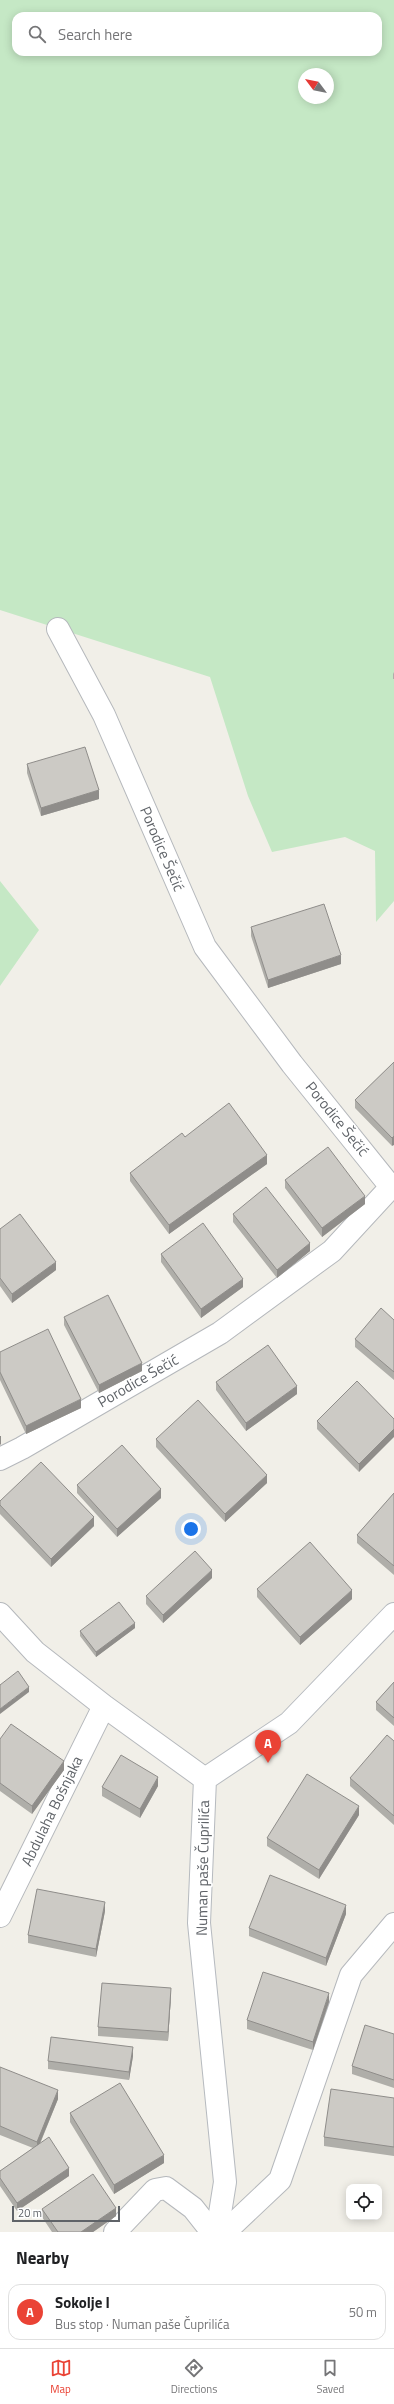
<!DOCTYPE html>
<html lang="en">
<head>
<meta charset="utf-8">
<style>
  :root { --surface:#fff; --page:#f6f6f6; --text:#202124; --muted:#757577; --line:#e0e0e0; --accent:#ea4335 }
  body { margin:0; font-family:"Titillium Web",sans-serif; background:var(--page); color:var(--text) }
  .controls { position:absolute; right:12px; bottom:12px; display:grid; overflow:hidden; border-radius:8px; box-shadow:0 2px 10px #0003 }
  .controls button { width:36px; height:36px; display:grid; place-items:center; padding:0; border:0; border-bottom:1px solid var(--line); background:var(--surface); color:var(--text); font:20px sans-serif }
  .compass { position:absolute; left:298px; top:68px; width:36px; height:36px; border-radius:50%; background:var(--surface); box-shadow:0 2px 10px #0003; rotate:302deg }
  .scale { position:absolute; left:12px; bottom:10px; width:108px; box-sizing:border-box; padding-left:4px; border:2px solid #5f6368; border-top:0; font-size:11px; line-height:14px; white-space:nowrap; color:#5f6368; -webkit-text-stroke:3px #fff; paint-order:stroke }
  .you { position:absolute; left:191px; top:1529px; width:14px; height:14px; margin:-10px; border:3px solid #fff; border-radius:50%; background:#1a73e8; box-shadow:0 0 0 6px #1a73e833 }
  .badge { display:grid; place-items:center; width:26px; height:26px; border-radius:50%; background:var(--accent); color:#fff; font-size:13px; font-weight:700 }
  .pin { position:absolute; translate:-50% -33px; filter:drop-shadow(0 1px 2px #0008) }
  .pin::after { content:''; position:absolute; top:21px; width:14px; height:12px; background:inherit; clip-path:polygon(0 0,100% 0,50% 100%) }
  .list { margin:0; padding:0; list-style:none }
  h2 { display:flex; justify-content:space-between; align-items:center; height:52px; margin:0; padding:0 16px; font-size:17px }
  h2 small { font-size:13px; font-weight:400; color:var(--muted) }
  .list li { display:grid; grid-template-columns:26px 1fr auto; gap:12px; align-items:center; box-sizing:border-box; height:56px; margin:0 8px 8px; padding:0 8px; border:1px solid var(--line); border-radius:12px }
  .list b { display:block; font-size:15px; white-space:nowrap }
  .list p { margin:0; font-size:13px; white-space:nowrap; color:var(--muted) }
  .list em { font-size:13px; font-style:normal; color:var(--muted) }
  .icon { flex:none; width:22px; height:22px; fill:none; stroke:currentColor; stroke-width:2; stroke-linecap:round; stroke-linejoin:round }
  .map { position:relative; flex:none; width:394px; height:2232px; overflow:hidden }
  .search { position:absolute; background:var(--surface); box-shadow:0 2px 10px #0003; left:12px; right:12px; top:12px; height:44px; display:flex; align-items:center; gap:10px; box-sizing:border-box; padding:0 14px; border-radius:12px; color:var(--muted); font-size:15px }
  .sheet { height:116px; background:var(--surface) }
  nav { display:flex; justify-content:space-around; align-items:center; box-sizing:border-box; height:56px; border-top:1px solid var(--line); background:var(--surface); font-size:11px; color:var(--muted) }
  nav a { display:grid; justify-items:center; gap:2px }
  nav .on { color:var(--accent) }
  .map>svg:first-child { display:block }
</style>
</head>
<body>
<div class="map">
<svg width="394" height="2232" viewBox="0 0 394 2232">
  <rect width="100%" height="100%" fill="#f1efe8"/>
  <path fill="#c5e8c5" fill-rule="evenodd" d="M0 0H394V901L376 922 375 851 345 837 272 852 248 796 210 677 0 610ZM16 16H378V52H16ZM304 74H328V98H304Z
    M0 881 39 930 0 986Z"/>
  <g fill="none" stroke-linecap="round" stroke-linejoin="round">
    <defs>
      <path id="street" d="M0 1459 22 1448 220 1333 332 1251 391 1187 292 1064 205 947 104 715 58 629
        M0 1614 35 1652 104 1706 205 1779
        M0 1916 104 1706
        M115 2232 155 2190 166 2188 193 2208 212 2232
        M225 2232 280 2180 351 1975 394 1924"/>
      <path id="secondary" d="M217 2232 225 2182 199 1923 205 1779 289 1723 394 1614"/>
    </defs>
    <use href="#street" stroke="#b5b8bc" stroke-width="24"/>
    <use href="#secondary" stroke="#b6babf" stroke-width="24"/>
    <use href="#street" stroke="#fff" stroke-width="22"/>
    <use href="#secondary" stroke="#fff" stroke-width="22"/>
  </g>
  <path fill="#afaea9" d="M394 672V679H393V674Z
    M27 764 99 799 41 816 27 773Z
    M251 927 341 964 268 988 251 936Z
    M394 1062 392 1146 355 1108V1100Z
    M185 1137 267 1164 169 1234 130 1181V1173Z
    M285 1180 365 1204 322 1237 285 1188Z
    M233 1214 310 1251 277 1278 233 1222Z
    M0 1229 56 1270 12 1303 0 1286Z
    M161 1254 243 1287 201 1318 161 1262Z
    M64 1317 142 1371 99 1393 64 1325Z
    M394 1320V1380L355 1347V1339Z
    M0 1352 81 1408 26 1434 0 1380Z
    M216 1382 297 1394 246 1431 216 1390Z
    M394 1419 359 1472 317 1429V1421Z
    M156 1439 267 1483 225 1522 156 1447Z
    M77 1485 161 1498 117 1537 77 1493Z
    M394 1493V1575L357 1543V1535Z
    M0 1501 94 1526 51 1567 0 1514Z
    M212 1578 163 1623 146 1604V1596Z
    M257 1589 352 1599 300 1645 257 1597Z
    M135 1628 96 1657 80 1636V1631Z
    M394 1682V1726L376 1710V1702Z
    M0 1739 64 1770 32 1814 0 1791Z
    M394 1741V1825L350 1786V1778Z
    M158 1786 140 1818 102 1796V1787Z
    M359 1815 319 1879 267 1846V1838Z
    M105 1911 96 1957 28 1943V1935Z
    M346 1914 326 1966 249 1936V1928Z
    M171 1996 168 2041 98 2036V2027Z
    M329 2002 313 2050 247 2029V2020Z
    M394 2034V2088L352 2074V2066Z
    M133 2056 129 2080 48 2069V2061Z
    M0 2067 58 2099 40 2144 69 2176 17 2211 0 2186V2171L33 2148 0 2135Z
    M394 2098V2156L324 2146V2137Z
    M70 2113 164 2163 114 2194 70 2122Z
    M42 2209 116 2216 93 2232H52L42 2217Z"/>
  <path fill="#8f8d8a" d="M99 790V799L41 816V808Z
    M341 955V964L268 988V980Z
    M394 1136V1145L392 1146V1138Z
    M267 1155V1164L169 1234V1225Z
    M365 1196V1204L322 1237V1228Z
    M310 1243V1251L277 1278V1270Z
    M56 1262V1270L12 1303V1294Z
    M243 1279V1287L201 1318V1309Z
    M142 1363V1371L99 1393V1385Z
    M297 1386V1394L246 1431V1423Z
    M81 1399V1408L26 1434V1426Z
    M394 1429V1437L359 1472V1464Z
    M0 1436H1V1444L0 1445Z
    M267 1475V1483L225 1522V1514Z
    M161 1489V1498L117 1537V1529Z
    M94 1517V1526L51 1567V1559Z
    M212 1570V1578L163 1623V1615Z
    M352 1590V1599L300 1645V1637Z
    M135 1623V1628L96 1657V1652Z
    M29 1687V1692L0 1714V1709Z
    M64 1761V1770L32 1814V1806Z
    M158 1777V1786L140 1818V1809Z
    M359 1806V1815L319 1879V1870Z
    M105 1902V1911L96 1957V1949Z
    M346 1905V1914L326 1966V1958Z
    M171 1988V1996L168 2041V2032Z
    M329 1993V2002L313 2050V2042Z
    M133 2047V2056L129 2080V2072Z
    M58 2090V2099L37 2150V2142Z
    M164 2155V2163L114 2194V2185Z
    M69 2168V2176L17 2211V2203Z
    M116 2208V2216L93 2232H81Z"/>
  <path fill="#cccac5" stroke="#8f8d8a" d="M85 747 99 790 41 808 27 764Z
    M324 904 341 955 268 980 251 927Z
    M394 1062V1136L392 1138 355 1100Z
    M229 1103 267 1155 169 1225 130 1173 182 1133 185 1137Z
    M328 1147 365 1196 322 1228 285 1180Z
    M266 1187 310 1243 277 1270 233 1214Z
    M20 1214 56 1262 12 1294 0 1278V1229Z
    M203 1223 243 1279 201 1309 161 1254Z
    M108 1295 142 1363 99 1385 64 1317Z
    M381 1308 394 1320V1372L355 1339Z
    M48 1329 81 1399 26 1426 0 1372V1352Z
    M268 1345 297 1386 246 1423 216 1382Z
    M357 1381 394 1419V1429L359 1464 317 1421Z
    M198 1400 267 1475 225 1514 156 1439Z
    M122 1445 161 1489 117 1529 77 1485Z
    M41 1462 94 1517 51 1559 0 1505V1501Z
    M394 1493V1566L357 1535Z
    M310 1542 352 1590 300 1637 257 1589Z
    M195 1551 212 1570 163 1615 146 1596Z
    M119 1602 135 1623 96 1652 80 1631Z
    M18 1671 29 1687 0 1709V1685Z
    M394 1682V1718L376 1702Z
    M11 1724 64 1761 32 1806 0 1783V1739Z
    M387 1735 394 1741V1816L350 1778Z
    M121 1755 158 1777 140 1809 102 1787Z
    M307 1774 359 1806 319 1870 267 1838Z
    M270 1875 346 1905 326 1958 249 1928Z
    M37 1889 105 1902 96 1949 28 1935Z
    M263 1972 329 1993 313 2042 247 2020Z
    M102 1983 171 1988 168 2032 98 2027Z
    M365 2025 394 2034V2080L352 2066Z
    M51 2037 133 2047 129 2072 48 2061Z
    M0 2067 58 2090 37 2142 0 2126Z
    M120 2083 164 2155 114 2185 70 2113Z
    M331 2089 394 2098V2147L324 2137Z
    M49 2137 69 2168 17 2203 0 2178V2171Z
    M93 2174 116 2208 81 2232H58L42 2209Z"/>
  <g text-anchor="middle" stroke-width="3.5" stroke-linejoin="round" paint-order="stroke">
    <g font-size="15" fill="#5f6368" stroke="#fff">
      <text transform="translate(162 849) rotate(67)" y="5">Porodice Šečić</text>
      <text transform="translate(337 1119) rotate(51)" y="5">Porodice Šečić</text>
      <text transform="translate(138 1381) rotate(-30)" y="5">Porodice Šečić</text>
      <text transform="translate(52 1811) rotate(-64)" y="5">Abdulaha Bošnjaka</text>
      <text transform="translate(203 1868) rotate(-89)" y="5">Numan paše Čuprilića</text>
    </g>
  </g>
</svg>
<div class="controls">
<button><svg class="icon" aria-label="locate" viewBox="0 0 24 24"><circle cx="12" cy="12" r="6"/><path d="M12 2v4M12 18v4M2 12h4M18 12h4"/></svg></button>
</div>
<svg class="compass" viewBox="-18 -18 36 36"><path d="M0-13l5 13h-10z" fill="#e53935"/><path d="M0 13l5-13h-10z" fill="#757577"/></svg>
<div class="scale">20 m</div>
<div class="you"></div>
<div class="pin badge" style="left:268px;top:1763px">A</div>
<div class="search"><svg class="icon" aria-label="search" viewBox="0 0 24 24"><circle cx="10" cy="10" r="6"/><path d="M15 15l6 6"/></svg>Search here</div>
</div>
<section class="sheet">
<h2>Nearby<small></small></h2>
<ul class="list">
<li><span class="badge">A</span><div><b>Sokolje I</b><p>Bus stop · Numan paše Čuprilića</p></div><em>50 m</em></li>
</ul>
</section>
<nav>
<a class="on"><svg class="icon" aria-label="map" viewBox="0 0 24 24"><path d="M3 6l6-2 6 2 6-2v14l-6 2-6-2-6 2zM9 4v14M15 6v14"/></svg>Map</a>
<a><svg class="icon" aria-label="directions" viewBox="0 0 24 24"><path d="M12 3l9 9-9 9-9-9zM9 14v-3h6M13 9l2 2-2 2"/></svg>Directions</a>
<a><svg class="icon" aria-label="saved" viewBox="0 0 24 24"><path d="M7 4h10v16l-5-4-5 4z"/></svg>Saved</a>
</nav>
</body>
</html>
